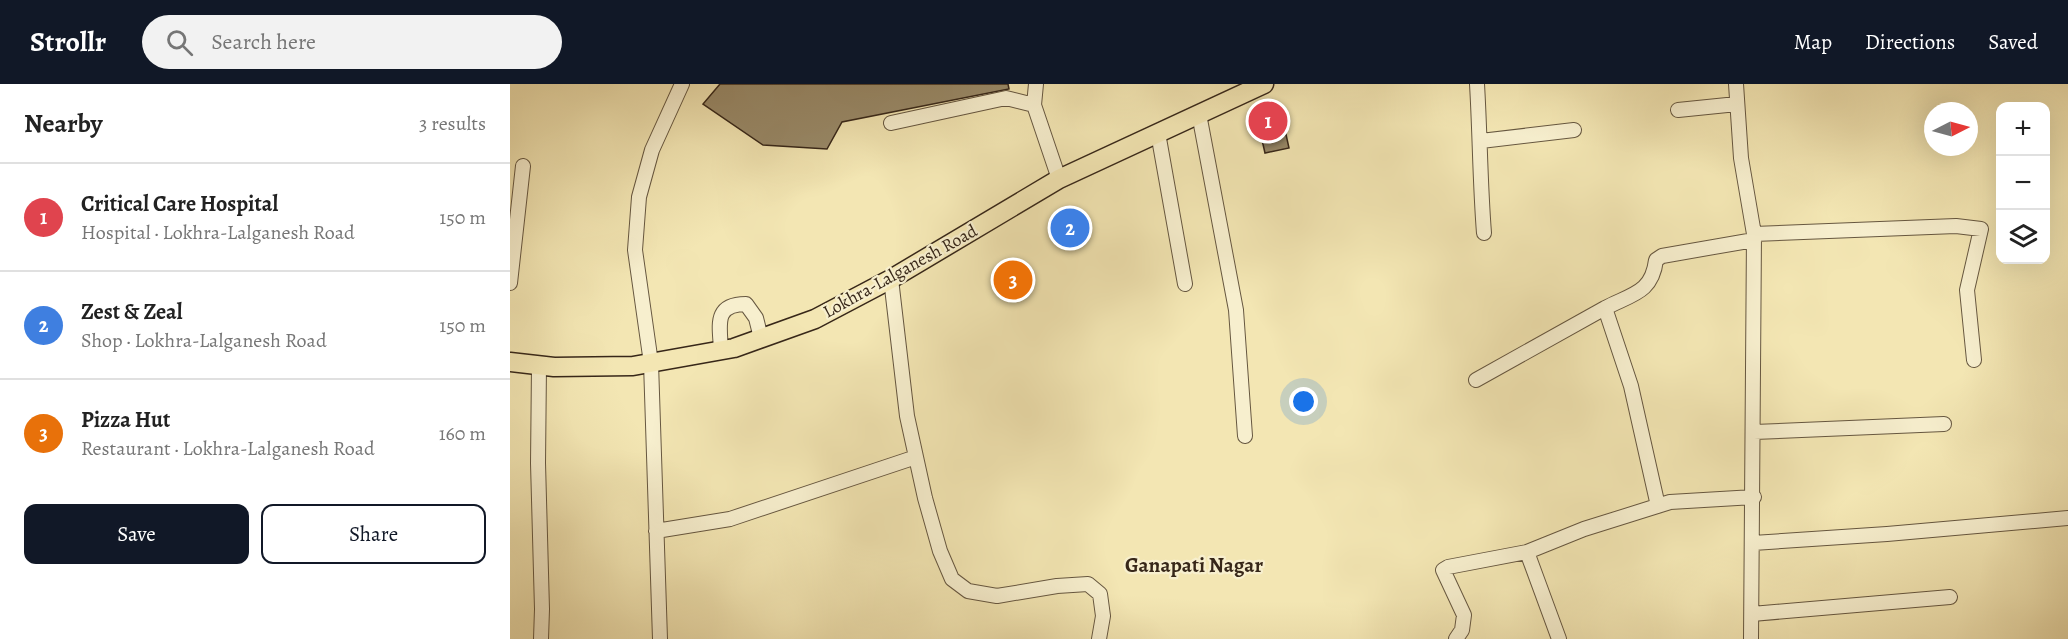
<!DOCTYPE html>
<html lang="en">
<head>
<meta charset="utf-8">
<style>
  :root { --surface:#fff; --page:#f2f2f2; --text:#222; --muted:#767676; --line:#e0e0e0; --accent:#111827 }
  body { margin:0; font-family:Alegreya,serif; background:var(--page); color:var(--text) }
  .controls { position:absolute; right:18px; top:18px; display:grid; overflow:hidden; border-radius:12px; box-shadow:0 6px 24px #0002 }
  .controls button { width:54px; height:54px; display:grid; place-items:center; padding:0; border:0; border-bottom:2px solid var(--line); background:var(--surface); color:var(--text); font:30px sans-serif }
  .compass { position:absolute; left:1414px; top:18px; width:54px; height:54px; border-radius:50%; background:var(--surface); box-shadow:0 6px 24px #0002; rotate:84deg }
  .you { position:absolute; left:794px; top:318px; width:21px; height:21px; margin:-15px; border:4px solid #fff; border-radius:50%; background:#1a73e8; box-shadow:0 0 0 9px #1a73e833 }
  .badge { display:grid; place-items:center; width:39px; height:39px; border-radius:50%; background:var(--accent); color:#fff; font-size:20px; font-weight:700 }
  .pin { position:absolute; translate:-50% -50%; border:3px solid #fff; box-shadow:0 2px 6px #0006 }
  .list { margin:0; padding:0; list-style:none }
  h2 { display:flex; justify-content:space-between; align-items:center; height:78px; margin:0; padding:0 24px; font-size:26px }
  h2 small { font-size:20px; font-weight:400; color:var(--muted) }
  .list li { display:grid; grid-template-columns:39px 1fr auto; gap:18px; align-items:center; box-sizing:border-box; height:108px; padding:0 24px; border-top:2px solid var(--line) }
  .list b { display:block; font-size:22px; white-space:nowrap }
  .list p { margin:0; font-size:20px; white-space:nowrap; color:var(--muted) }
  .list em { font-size:20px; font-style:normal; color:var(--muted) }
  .actions { display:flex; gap:12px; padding:18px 24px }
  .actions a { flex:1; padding:14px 0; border:2px solid var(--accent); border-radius:12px; text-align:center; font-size:21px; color:var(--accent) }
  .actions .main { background:var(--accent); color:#fff }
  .icon { flex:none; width:33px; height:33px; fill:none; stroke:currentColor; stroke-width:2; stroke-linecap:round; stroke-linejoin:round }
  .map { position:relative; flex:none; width:1558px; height:555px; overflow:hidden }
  header { display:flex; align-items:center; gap:36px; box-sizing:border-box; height:84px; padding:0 30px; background:var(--accent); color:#fff }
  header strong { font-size:28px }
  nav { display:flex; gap:33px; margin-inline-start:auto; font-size:21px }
  .search { width:420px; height:54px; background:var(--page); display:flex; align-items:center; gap:15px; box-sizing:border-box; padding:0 21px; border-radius:33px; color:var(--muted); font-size:22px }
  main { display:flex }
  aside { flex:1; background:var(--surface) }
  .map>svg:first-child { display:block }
</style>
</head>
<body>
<header>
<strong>Strollr</strong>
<div class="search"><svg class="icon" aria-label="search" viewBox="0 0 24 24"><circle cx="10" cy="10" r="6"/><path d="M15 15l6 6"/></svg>Search here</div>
<nav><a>Map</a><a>Directions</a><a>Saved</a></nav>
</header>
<main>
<aside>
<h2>Nearby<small>3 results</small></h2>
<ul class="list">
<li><span class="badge" style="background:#e0444e">1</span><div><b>Critical Care Hospital</b><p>Hospital · Lokhra-Lalganesh Road</p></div><em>150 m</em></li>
<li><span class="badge" style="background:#3f7fe0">2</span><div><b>Zest &amp; Zeal</b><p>Shop · Lokhra-Lalganesh Road</p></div><em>150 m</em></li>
<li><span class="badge" style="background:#e8710a">3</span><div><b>Pizza Hut</b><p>Restaurant · Lokhra-Lalganesh Road</p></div><em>160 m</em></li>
</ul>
<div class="actions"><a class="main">Save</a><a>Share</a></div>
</aside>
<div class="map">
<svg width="1558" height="555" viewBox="0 0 1558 555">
  <rect width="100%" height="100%" fill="#f3e6b3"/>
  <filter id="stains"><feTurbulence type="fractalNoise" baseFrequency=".00333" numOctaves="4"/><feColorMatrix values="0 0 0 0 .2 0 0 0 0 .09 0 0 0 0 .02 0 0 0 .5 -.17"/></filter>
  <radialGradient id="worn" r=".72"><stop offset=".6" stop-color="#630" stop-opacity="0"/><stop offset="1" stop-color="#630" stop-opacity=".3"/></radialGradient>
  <path fill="#998a69" stroke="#372719" stroke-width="1.5" d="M210 0H498L499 5 332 38 317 65 253 61 193 20Z
    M769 19 779 64 755 69 745 25Z"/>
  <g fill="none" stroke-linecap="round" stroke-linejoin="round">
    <defs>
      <path id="minor" d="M526 0 524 21 549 95
        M967 0C970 50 970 99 974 149
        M1226 0 1231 74 1244 150 1241 555
        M1168 26 1227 20
        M689 30 726 226 735 352
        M381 39 496 14 524 21
        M648 49 675 200
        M971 57 1064 46
        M1244 150 1446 142 1471 145 1457 206 1464 276
        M381 195 397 332 415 414 430 467 442 495 458 507 487 512 547 502 578 500 590 510 593 532 589 555
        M0 199 13 82
        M211 266C210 242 203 220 236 220L246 234 251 254
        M29 282 28 379 32 525 31 555
        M966 296 1095 224
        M1244 348 1434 340
        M1148 422 1121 302 1095 224C1122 210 1142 209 1146 176L1152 172 1244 156
        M146 447 220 435 406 373
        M1243 459 1377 450 1558 434
        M1242 530 1440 513
        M150 555 141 279 125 166 129 113 142 66 172 0
        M946 555 952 546 954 531 933 486 938 483 1017 468
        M1049 555 1017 468 1074 445 1160 418 1244 413"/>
      <path id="major" d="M0 278 44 283 123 282 224 264 305 235 381 195 549 95 754 0"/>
    </defs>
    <use href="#minor" stroke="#665740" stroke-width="16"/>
    <use href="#major" stroke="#372719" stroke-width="21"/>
    <use href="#minor" stroke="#f7efce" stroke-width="14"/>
    <use href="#major" stroke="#f3e6b3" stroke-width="18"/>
  </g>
  <g text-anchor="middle" stroke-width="4.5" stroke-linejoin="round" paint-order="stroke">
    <g font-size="18" fill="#372719" stroke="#f7efce">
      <text transform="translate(390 187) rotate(-29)" y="6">Lokhra-Lalganesh Road</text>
    </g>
    <g font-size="21" font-weight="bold" fill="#372719" stroke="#f7efce">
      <text x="684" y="488">Ganapati Nagar</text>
    </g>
  </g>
  <rect width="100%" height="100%" filter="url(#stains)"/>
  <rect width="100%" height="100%" fill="url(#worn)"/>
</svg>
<div class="controls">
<button>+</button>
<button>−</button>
<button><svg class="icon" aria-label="layers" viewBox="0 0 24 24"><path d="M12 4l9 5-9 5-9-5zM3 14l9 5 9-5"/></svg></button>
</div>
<svg class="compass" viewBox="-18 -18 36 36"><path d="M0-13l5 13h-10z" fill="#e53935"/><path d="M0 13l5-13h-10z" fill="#767676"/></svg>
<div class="you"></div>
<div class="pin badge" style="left:758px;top:37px;background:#e0444e">1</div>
<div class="pin badge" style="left:560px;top:144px;background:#3f7fe0">2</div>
<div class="pin badge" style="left:503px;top:196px;background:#e8710a">3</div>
</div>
</main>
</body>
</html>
